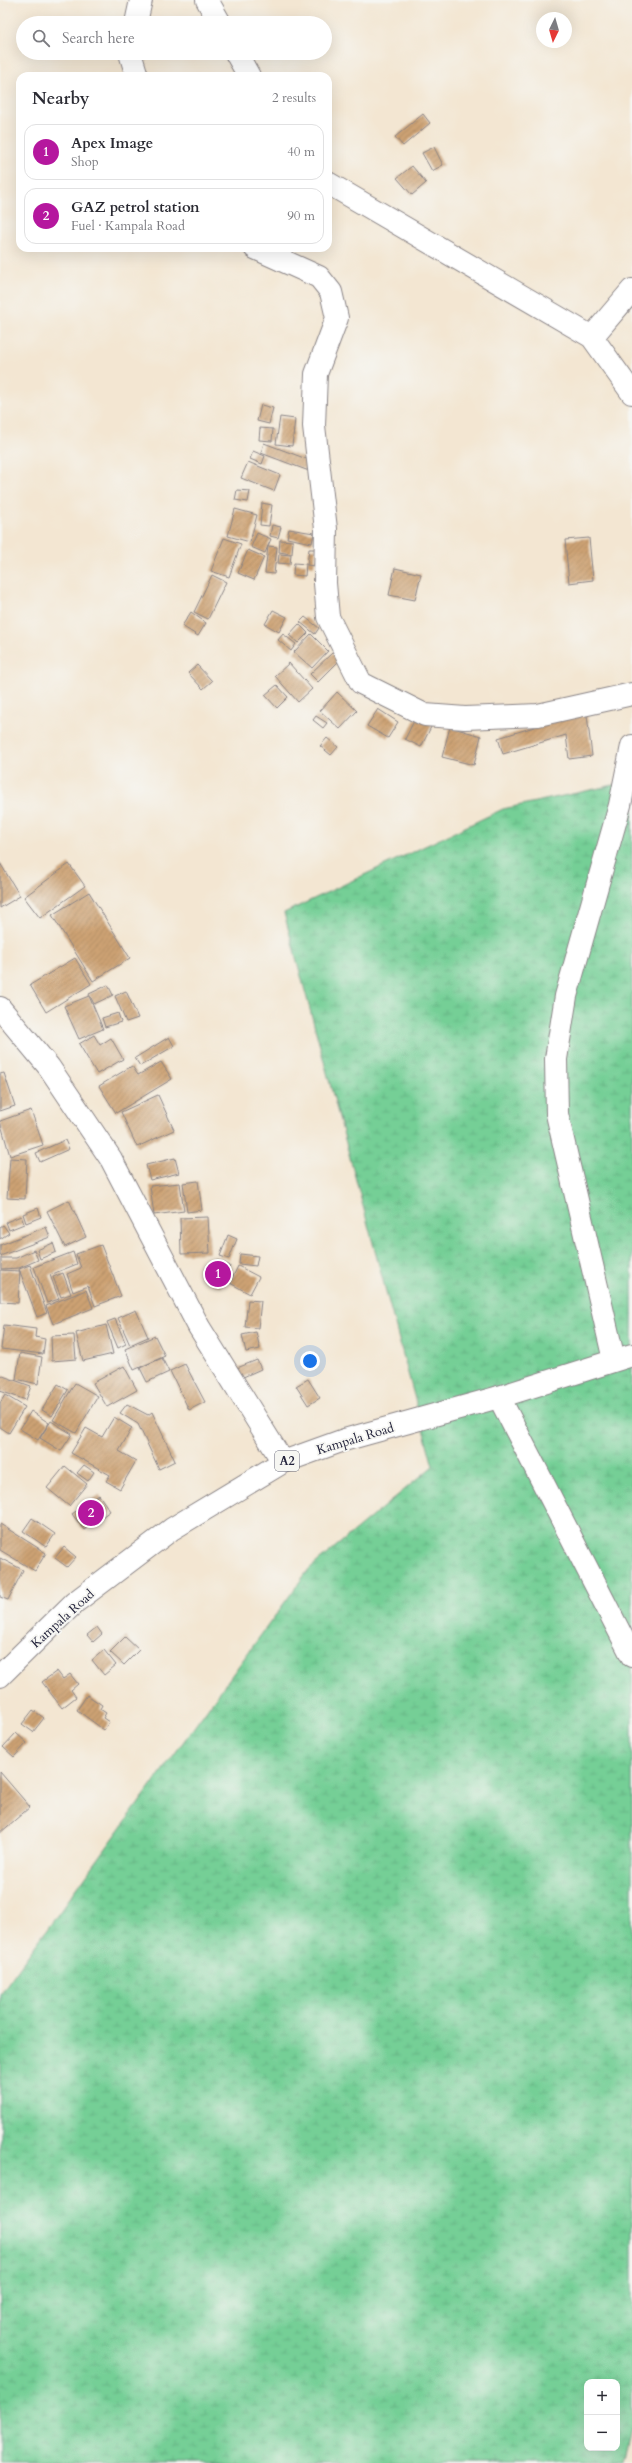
<!DOCTYPE html>
<html lang="en">
<head>
<meta charset="utf-8">
<style>
  :root { --surface:#fff; --page:#f2f2f3; --text:#2b2b33; --muted:#7c7c81; --line:#e1e1e2; --accent:#b5179e }
  body { margin:0; font-family:Cardo,serif; background:var(--page); color:var(--text) }
  .controls { position:absolute; right:12px; bottom:12px; display:grid; overflow:hidden; border-radius:8px; box-shadow:0 4px 16px #0002 }
  .controls button { width:36px; height:36px; display:grid; place-items:center; padding:0; border:0; border-bottom:1px solid var(--line); background:var(--surface); color:var(--text); font:20px sans-serif }
  .compass { position:absolute; left:536px; top:12px; width:36px; height:36px; border-radius:50%; background:var(--surface); box-shadow:0 4px 16px #0002; rotate:185deg }
  .you { position:absolute; left:310px; top:1361px; width:14px; height:14px; margin:-10px; border:3px solid #fff; border-radius:50%; background:#1a73e8; box-shadow:0 0 0 6px #1a73e833 }
  .badge { display:grid; place-items:center; width:26px; height:26px; border-radius:50%; background:var(--accent); color:#fff; font-size:13px; font-weight:700 }
  .pin { position:absolute; translate:-50% -50%; border:2px solid #fff; box-shadow:0 1px 4px #0006 }
  .list { margin:0; padding:0; list-style:none }
  h2 { display:flex; justify-content:space-between; align-items:center; height:52px; margin:0; padding:0 16px; font-size:17px }
  h2 small { font-size:13px; font-weight:400; color:var(--muted) }
  .list li { display:grid; grid-template-columns:26px 1fr auto; gap:12px; align-items:center; box-sizing:border-box; height:56px; margin:0 8px 8px; padding:0 8px; border:1px solid var(--line); border-radius:12px }
  .list b { display:block; font-size:15px; white-space:nowrap }
  .list p { margin:0; font-size:13px; white-space:nowrap; color:var(--muted) }
  .list em { font-size:13px; font-style:normal; color:var(--muted) }
  .icon { flex:none; width:22px; height:22px; fill:none; stroke:currentColor; stroke-width:2; stroke-linecap:round; stroke-linejoin:round }
  .map { position:relative; flex:none; width:632px; height:2463px; overflow:hidden }
  .search { position:absolute; background:var(--surface); box-shadow:0 4px 16px #0002; left:16px; top:16px; width:316px; height:44px; display:flex; align-items:center; gap:10px; box-sizing:border-box; padding:0 14px; border-radius:22px; color:var(--muted); font-size:15px }
  .panel { position:absolute; background:var(--surface); box-shadow:0 4px 16px #0002; left:16px; top:72px; width:316px; height:180px; border-radius:12px }
  .map>svg:first-child { display:block }
</style>
</head>
<body>
<div class="map">
<svg width="632" height="2463" viewBox="0 0 632 2463">
  <defs>
    <pattern id="wetland-marsh" width="20" height="14" patternUnits="userSpaceOnUse"><rect width="20" height="14" fill="#75cf96"/><path d="M1 5h8M5 5V1M11 12h8M15 12V8" fill="none" stroke="#65b182"/></pattern>
    <pattern id="building-hatch" width="6" height="6" patternUnits="userSpaceOnUse"><rect width="6" height="6" fill="#cda273"/><path d="M-1 1l2-2M0 6l6-6M5 7l2-2" fill="none" stroke="#a68460"/></pattern>
  </defs>
  <rect width="100%" height="100%" fill="#f6f6f2"/>
  <filter id="ink" filterUnits="userSpaceOnUse"><feTurbulence type="fractalNoise" baseFrequency=".025" numOctaves="2"/><feDisplacementMap in="SourceGraphic" scale="8" xChannelSelector="R" yChannelSelector="G"/><feConvolveMatrix kernelMatrix="1 2 1 2 8 2 1 2 1" color-interpolation-filters="sRGB"/></filter>
  <filter id="wash" filterUnits="userSpaceOnUse"><feTurbulence type="fractalNoise" baseFrequency=".012" numOctaves="4" result="noise"/><feDisplacementMap in="SourceGraphic" scale="16" xChannelSelector="R" yChannelSelector="G"/><feGaussianBlur stdDeviation="0.9" result="paint"/><feColorMatrix in="noise" values="0 0 0 0 0 0 0 0 0 0 0 0 0 0 0 0 0 1.4 0 .05"/><feComposite in="paint" operator="in"/></filter>
  <g filter="url(#wash)">
    <rect width="100%" height="100%" fill="#f3e6d2"/>
    <path fill="url(#wetland-marsh)" stroke="#4c7868" fill-rule="evenodd" d="M632 781V2427L623 2463H0V1994L309 1569 433 1466 284 913 503 809ZM587 2382H617V2448H587Z"/>
    <g id="blocks">
      <path fill="url(#building-hatch)" d="M423 114 430 123 403 146 395 137Z
        M434 147 443 165 432 171 422 153Z
        M412 166 426 183 412 195 397 178Z
        M261 405 273 408 269 424 257 421Z
        M280 417 295 419 292 446 276 444Z
        M260 428 273 429 272 441 259 440Z
        M264 443 312 461 309 471 261 453Z
        M253 451 265 456 262 464 250 459Z
        M248 462 280 475 274 491 241 478Z
        M237 490 250 491 248 502 235 500Z
        M262 503 272 505 269 526 260 525Z
        M235 509 257 515 250 542 228 536Z
        M272 525 281 527 278 538 270 536Z
        M289 529 314 533 312 543 287 538Z
        M257 533 271 539 265 553 251 547Z
        M224 538 241 544 229 577 211 571Z
        M589 538 593 580 569 583 565 540Z
        M280 540 293 541 292 554 279 552Z
        M268 546 277 547 274 574 265 573Z
        M309 549H316L314 566 307 565Z
        M248 550 264 557 254 580 238 573Z
        M279 554 291 555 290 564 278 563Z
        M294 563 306 564 305 576 293 575Z
        M395 568 421 574 415 600 389 595Z
        M212 575 226 582 208 619 194 612Z
        M273 610 287 617 279 632 265 624Z
        M191 612 206 623 198 636 182 626Z
        M305 617 319 628 315 634 300 622Z
        M299 624 308 633 298 643 289 635Z
        M283 634 296 644 291 651 278 640Z
        M311 634 328 651 312 668 294 652Z
        M332 653 340 660 318 682 310 674Z
        M289 663 312 689 298 702 275 676Z
        M197 665 212 681 203 689 188 673Z
        M277 685 288 697 277 708 265 695Z
        M337 692 357 711 340 729 320 711Z
        M378 709 398 722 388 738 367 726Z
        M587 715 592 756 569 759 566 735 503 754 498 738 564 718Z
        M316 716 327 723 323 728 313 720Z
        M416 717 432 725 421 747 405 739Z
        M450 727 481 736 474 765 442 757Z
        M327 738 338 747 331 755 320 746Z
        M0 863 20 896 0 908Z
        M69 864 85 886 40 918 24 897Z
        M89 892 130 958 93 981 52 915Z
        M75 958 91 984 46 1012 30 985Z
        M108 985 113 995 94 1004 89 994Z
        M126 991 138 1018 126 1022 115 996Z
        M89 996 103 1029 79 1039 64 1006Z
        M118 1013 121 1022 105 1027 102 1018Z
        M94 1035 100 1045 111 1038 123 1059 97 1074 79 1044Z
        M169 1037 174 1046 140 1066 135 1058Z
        M161 1062 172 1079 116 1113 99 1086 132 1066 138 1075Z
        M4 1073 15 1106 0 1111V1074Z
        M158 1095 174 1130 137 1147 121 1112Z
        M31 1110 43 1145 10 1156 0 1121Z
        M65 1140 69 1149 40 1162 36 1153Z
        M10 1158 27 1159 25 1199 7 1198Z
        M175 1158 179 1173 150 1180 146 1165Z
        M198 1181 202 1210 187 1212 183 1183Z
        M180 1183 184 1211 154 1215 150 1186Z
        M69 1200 86 1237 65 1247 47 1211Z
        M38 1208 41 1217 26 1223 23 1214Z
        M21 1216 24 1224 9 1230 6 1222Z
        M208 1217 210 1253 181 1254 180 1218Z
        M3 1225 9 1233 0 1239V1227Z
        M46 1227 50 1237 0 1256V1245Z
        M228 1235 237 1239 229 1259 220 1256Z
        M53 1243 56 1252 40 1259 37 1250Z
        M101 1245 121 1296 95 1306 88 1286 73 1292 67 1274 81 1268 76 1254Z
        M34 1250 38 1260 19 1268 1 1269V1258H16Z
        M73 1252 77 1264 50 1275 59 1299 47 1303 34 1267Z
        M240 1254 258 1256 256 1266 239 1264Z
        M217 1260 230 1266 220 1287 207 1281Z
        M30 1265 47 1313 37 1317 19 1269Z
        M238 1266 259 1277 250 1294 230 1283Z
        M0 1270 20 1271 18 1303 0 1302Z
        M63 1273 71 1294 61 1297 53 1277Z
        M86 1290 93 1308 53 1324 46 1306Z
        M248 1300 261 1301 258 1328 245 1327Z
        M136 1310 148 1337 130 1345 118 1318Z
        M115 1319 126 1344 118 1348 107 1322Z
        M4 1325 36 1329 35 1337 45 1339 43 1354 1 1349Z
        M106 1325 113 1354 83 1361 76 1333Z
        M256 1332 260 1349 246 1352 242 1335Z
        M74 1335 76 1359 52 1361 51 1336Z
        M155 1336 165 1356 134 1370 125 1349Z
        M20 1353 42 1357 38 1384 16 1379Z
        M162 1358 169 1372 147 1382 140 1368Z
        M257 1360 261 1369 241 1378 237 1368Z
        M185 1364 205 1402 189 1410 170 1371Z
        M124 1366 137 1390 107 1407 93 1383Z
        M0 1375 31 1386 26 1400 0 1391Z
        M308 1379 320 1398 308 1405 296 1386Z
        M75 1383 98 1396 76 1433 53 1420Z
        M58 1384 68 1390 52 1416 42 1410Z
        M5 1395 25 1407 9 1433 0 1427V1403Z
        M127 1404 148 1415 152 1412 175 1461 159 1469 138 1424 120 1413Z
        M31 1411 49 1423 38 1440 20 1429Z
        M114 1417 132 1428 119 1451 136 1461 120 1489 106 1481 110 1475 71 1453 86 1428 102 1437Z
        M51 1421 72 1434 61 1451 40 1438Z
        M84 1465 94 1472 88 1481 77 1473Z
        M65 1466 87 1484 69 1506 47 1488Z
        M99 1495 110 1511 84 1530 72 1514Z
        M32 1518 55 1534 46 1547 23 1531Z
        M0 1524 46 1553 35 1571 0 1550Z
        M64 1547 76 1557 67 1567 55 1558Z
        M0 1558 23 1570 8 1600 0 1597Z
        M97 1627 102 1634 93 1642 87 1635Z
        M125 1637 139 1650 124 1665 110 1652Z
        M104 1650 116 1665 104 1675 92 1660Z
        M57 1671 63 1679 70 1674 78 1684 71 1690 76 1697 62 1708 42 1682Z
        M87 1695 102 1705 100 1709 106 1713 103 1718 109 1722 104 1730 77 1710Z
        M33 1710 44 1718 33 1732 22 1724Z
        M16 1733 27 1743 14 1757 3 1747Z
        M0 1772 30 1807 0 1833Z"/>
    </g>
  </g>
  <g filter="url(#ink)">
    <use href="#blocks" fill-opacity="0" stroke="#8a8486" stroke-width="1"/>
    <g fill="none" stroke-linecap="round" stroke-linejoin="round">
      <defs>
        <path id="minor" d="M207 0 220 23
          M136 23 141 0
          M130 53 137 76
          M236 53 249 76
          M328 183 592 337 632 393
          M255 248 319 277 331 292 337 318 316 374 314 426 326 529 325 583 328 617 361 683 425 715 465 718 538 715 632 694
          M592 337 632 290
          M0 1008 49 1067 111 1159 199 1327 283 1462
          M614 1360 557 1114 556 1059 566 996 620 805 632 746
          M499 1397 632 1656"/>
        <path id="major" d="M0 1676 74 1603 172 1529 283 1462 344 1440 499 1397 632 1355"/>
      </defs>
      <use href="#minor" stroke="#8a8486" stroke-width="24"/>
      <use href="#major" stroke="#8a8486" stroke-width="24"/>
      <use href="#minor" stroke="#fff" stroke-width="22"/>
      <use href="#major" stroke="#fff" stroke-width="22"/>
    </g>
  </g>
  <g text-anchor="middle" stroke-width="3.5" stroke-linejoin="round" paint-order="stroke">
    <rect fill="#f6f6f2" stroke="#626272" stroke-width="1" x="275" y="1451" width="24" height="20" rx="3"/>
    <g font-size="12" font-weight="bold" fill="#22223b">
      <text x="287" y="1465">A2</text>
    </g>
    <g font-size="13" fill="#22223b" stroke="#f6f6f2">
      <text transform="translate(355 1438) rotate(-17)" y="5">Kampala Road</text>
      <text transform="translate(62 1618) rotate(-42)" y="5">Kampala Road</text>
    </g>
  </g>
</svg>
<div class="controls">
<button>+</button>
<button>−</button>
</div>
<svg class="compass" viewBox="-18 -18 36 36"><path d="M0-13l5 13h-10z" fill="#e53935"/><path d="M0 13l5-13h-10z" fill="#7c7c81"/></svg>
<div class="you"></div>
<div class="pin badge" style="left:218px;top:1274px">1</div>
<div class="pin badge" style="left:91px;top:1513px">2</div>
<div class="search"><svg class="icon" aria-label="search" viewBox="0 0 24 24"><circle cx="10" cy="10" r="6"/><path d="M15 15l6 6"/></svg>Search here</div>
<section class="panel">
<h2>Nearby<small>2 results</small></h2>
<ul class="list">
<li><span class="badge">1</span><div><b>Apex Image</b><p>Shop</p></div><em>40 m</em></li>
<li><span class="badge">2</span><div><b>GAZ petrol station</b><p>Fuel · Kampala Road</p></div><em>90 m</em></li>
</ul>
</section>
</div>
</body>
</html>
